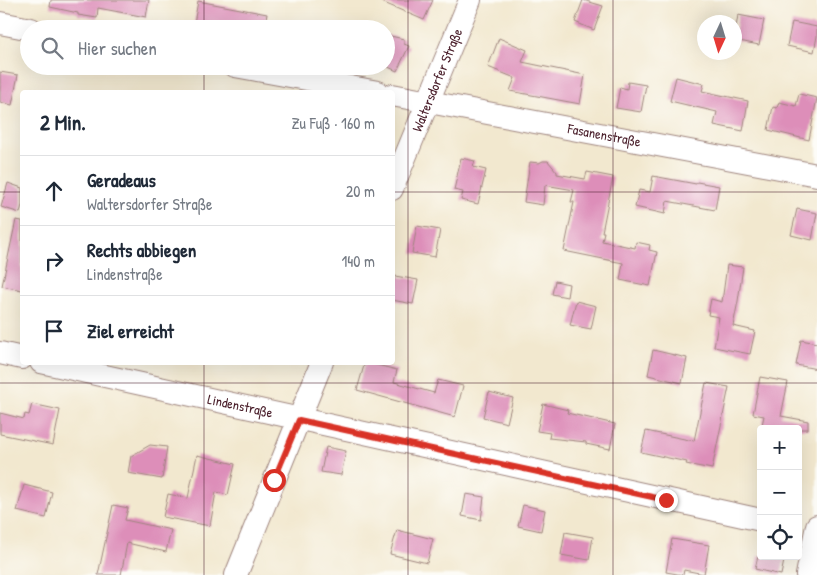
<!DOCTYPE html>
<html lang="de">
<head>
<meta charset="utf-8">
<style>
  :root { --surface:#fff; --page:#f2f2f3; --text:#1f2937; --muted:#747a83; --line:#e0e1e3 }
  body { margin:0; font-family:"Patrick Hand",sans-serif; background:var(--page); color:var(--text) }
  .controls { position:absolute; right:15px; bottom:15px; display:grid; overflow:hidden; border-radius:5px; box-shadow:0 5px 20px #0002 }
  .controls button { width:45px; height:45px; display:grid; place-items:center; padding:0; border:0; border-bottom:1px solid var(--line); background:var(--surface); color:var(--text); font:25px sans-serif }
  .compass { position:absolute; left:697px; top:15px; width:45px; height:45px; border-radius:50%; background:var(--surface); box-shadow:0 5px 20px #0002; rotate:184deg }
  .stop { position:absolute; width:15px; height:15px; margin:-11px; border:4px solid #d93025; border-radius:50%; background:#fff }
  .stop.end { background:#d93025; border-color:#fff; box-shadow:0 1px 5px #0008 }
  .list { margin:0; padding:0; list-style:none }
  h2 { display:flex; justify-content:space-between; align-items:center; height:65px; margin:0; padding:0 20px; font-size:21px }
  h2 small { font-size:16px; font-weight:400; color:var(--muted) }
  .list li { display:grid; grid-template-columns:32px 1fr auto; gap:15px; align-items:center; box-sizing:border-box; height:70px; padding:0 20px; border-top:1px solid var(--line) }
  .list b { display:block; font-size:19px; white-space:nowrap }
  .list p { margin:0; font-size:16px; white-space:nowrap; color:var(--muted) }
  .list em { font-size:16px; font-style:normal; color:var(--muted) }
  .icon { flex:none; width:28px; height:28px; fill:none; stroke:currentColor; stroke-width:2; stroke-linecap:round; stroke-linejoin:round }
  .map { position:relative; flex:none; width:817px; height:575px; overflow:hidden }
  .search { position:absolute; background:var(--surface); box-shadow:0 5px 20px #0002; left:20px; top:20px; width:375px; height:55px; display:flex; align-items:center; gap:12px; box-sizing:border-box; padding:0 18px; border-radius:28px; color:var(--muted); font-size:19px }
  .panel { position:absolute; background:var(--surface); box-shadow:0 5px 20px #0002; left:20px; top:90px; width:375px; height:275px; border-radius:5px }
  .map>svg:first-child { display:block }
</style>
</head>
<body>
<div class="map">
<svg width="817" height="575" viewBox="0 0 817 575">
  <rect width="100%" height="100%" fill="#fdfcf7"/>
  <filter id="ink" filterUnits="userSpaceOnUse"><feTurbulence type="fractalNoise" baseFrequency=".02" numOctaves="2"/><feDisplacementMap in="SourceGraphic" scale="10" xChannelSelector="R" yChannelSelector="G"/><feConvolveMatrix kernelMatrix="1 2 1 2 8 2 1 2 1" color-interpolation-filters="sRGB"/></filter>
  <filter id="wash" filterUnits="userSpaceOnUse"><feTurbulence type="fractalNoise" baseFrequency=".0096" numOctaves="4" result="noise"/><feDisplacementMap in="SourceGraphic" scale="20" xChannelSelector="R" yChannelSelector="G"/><feGaussianBlur stdDeviation="1.12" result="paint"/><feColorMatrix in="noise" values="0 0 0 0 0 0 0 0 0 0 0 0 0 0 0 0 0 1.4 0 .05"/><feComposite in="paint" operator="in"/></filter>
  <g filter="url(#wash)">
    <rect width="100%" height="100%" fill="#f2e8cf"/>
    <g id="blocks">
      <path fill="#dd8eb9" d="M51 0H149L146 17 98 8 97 18 78 15V13L50 7Z
        M377 0H433L424 20Z
        M583 0 603 6 594 30 575 22Z
        M198 1 267 14 264 29H193Z
        M738 15 764 20 759 45 734 40Z
        M792 22 817 27V36L814 52 787 46Z
        M386 35 404 39V44L409 46 397 71 386 66Z
        M499 38 527 50 522 62 585 75 580 104 510 91 515 78 488 67Z
        M0 72 18 75 12 105 0 102Z
        M676 77 704 84 702 91 748 101 743 131 714 125 717 112 670 101Z
        M628 82 646 85 641 112 616 108 620 87 627 89Z
        M799 94 817 98 809 140 768 130 773 107 777 108 779 102 796 106Z
        M461 158 475 161 473 167 486 170 478 204 461 200 463 192 454 190Z
        M543 161H548L557 172V174L585 179 587 172 613 177 602 232H604L602 241 635 248 636 242 650 245 649 250 657 252 650 286 620 280 623 263 564 251 574 202H571L574 190 545 185 543 205 524 202 530 162 539 163Z
        M653 176 696 184 697 182 719 186 715 210 667 201 665 214 635 207 639 190 650 192Z
        M8 183 22 188V205L20 213 1 207Z
        M797 209 817 213 812 240 791 235Z
        M16 220 22 221V290L2 286Z
        M417 226 440 230 435 257 412 253Z
        M727 265 743 267 738 301 733 326 755 331 750 354 714 347 719 317 708 315 711 299 722 302Z
        M395 276 418 280 413 304 392 300V288Z
        M555 281 569 284 567 297 552 294Z
        M576 301 596 306 591 329 570 325Z
        M801 340 817 343V369L796 365Z
        M653 350 687 358 682 383 648 375Z
        M365 362 397 370 394 382 434 393 438 380 463 386 455 417 357 390Z
        M760 377 788 382 781 416 808 421V429H761L764 416 753 414Z
        M706 383 729 387 712 469 686 464 687 462 641 452 646 431 694 441Z
        M489 392 513 398 507 423 483 417Z
        M32 404 60 410 53 445 0 434V413L24 419 25 414 29 415Z
        M543 404 568 410 567 413 615 424 610 449 586 444V442L549 438 550 433 537 431Z
        M150 445 167 447 162 479 128 473 131 456Z
        M326 447 346 451 341 475 321 472Z
        M197 455 235 464 228 495 216 492 210 526 163 517 168 494 188 498Z
        M24 485 52 492 46 518 17 511Z
        M466 494 484 497 481 520 462 516Z
        M113 505 128 508 125 520 171 530 166 552 127 543 121 575H98Z
        M523 505 545 510 541 531 518 526Z
        M397 530 433 539 427 563 390 554Z
        M565 532 593 537 589 560 561 555Z
        M672 539 709 545 704 574 684 570 683 575 666 572Z
        M758 556H785L781 575 755 569Z"/>
    </g>
  </g>
  <g filter="url(#ink)">
    <use href="#blocks" fill-opacity="0" stroke="#9e847d" stroke-width="1"/>
    <g fill="none" stroke-linecap="round" stroke-linejoin="round">
      <defs>
        <g id="minor">
          <path d="M0 23 31 29"/>
          <path d="M235 66 378 92"/>
          <path id="s1" d="M392 95 817 175"/>
          <path id="s2" d="M392 189 470 0"/>
          <path d="M0 353 22 358"/>
          <path id="s3" d="M41 362 761 520"/>
          <path d="M236 575 322 362"/>
          <path d="M807 575 817 526"/>
        </g>
      </defs>
      <use href="#minor" stroke="#9e847d" stroke-width="24"/>
      <use href="#minor" stroke="#fff" stroke-width="22"/>
    </g>
  </g>
  <g fill="none" stroke-linecap="round" stroke-linejoin="round" filter="url(#ink)">
    <path stroke="#d93025" stroke-width="6" d="M274 480 299 420 666 500"/>
  </g>
  <path fill="none" stroke="#4a1f2b" stroke-width="1" stroke-opacity="0.55" d="M204 0V29M408 0V575M613 0V575M204 66V92M0 192H22M392 192H817M204 362V575M0 383H817"/>
  <g text-anchor="middle" stroke-width="4.5" stroke-linejoin="round" paint-order="stroke">
    <g font-size="14" fill="#4a1f2b" stroke="#fdfcf7">
      <text dy="5" stroke="none"><textPath href="#s2" startOffset="118">Waltersdorfer Straße</textPath></text>
      <text dy="5" stroke="none"><textPath href="#s1" startOffset="216">Fasanenstraße</textPath></text>
      <text dy="5" stroke="none"><textPath href="#s3" startOffset="204">Lindenstraße</textPath></text>
    </g>
  </g>
</svg>
<div class="controls">
<button>+</button>
<button>−</button>
<button><svg class="icon" aria-label="locate" viewBox="0 0 24 24"><circle cx="12" cy="12" r="6"/><path d="M12 2v4M12 18v4M2 12h4M18 12h4"/></svg></button>
</div>
<svg class="compass" viewBox="-18 -18 36 36"><path d="M0-13l5 13h-10z" fill="#e53935"/><path d="M0 13l5-13h-10z" fill="#747a83"/></svg>
<div class="stop" style="left:274px;top:480px"></div>
<div class="stop end" style="left:666px;top:500px"></div>
<div class="search"><svg class="icon" aria-label="search" viewBox="0 0 24 24"><circle cx="10" cy="10" r="6"/><path d="M15 15l6 6"/></svg>Hier suchen</div>
<section class="panel">
<h2>2 Min.<small>Zu Fuß · 160 m</small></h2>
<ul class="list">
<li><svg class="icon" aria-label="ahead" viewBox="0 0 24 24"><path d="M12 20V5M6 11l6-6 6 6"/></svg><div><b>Geradeaus</b><p>Waltersdorfer Straße</p></div><em>20 m</em></li>
<li><svg class="icon" aria-label="right" viewBox="0 0 24 24"><path d="M7 20v-9h11M14 6l5 5-5 5"/></svg><div><b>Rechts abbiegen</b><p>Lindenstraße</p></div><em>140 m</em></li>
<li><svg class="icon" aria-label="arrive" viewBox="0 0 24 24"><path d="M6 21V4h12l-3 4 3 4H6"/></svg><div><b>Ziel erreicht</b></div></li>
</ul>
</section>
</div>
</body>
</html>
